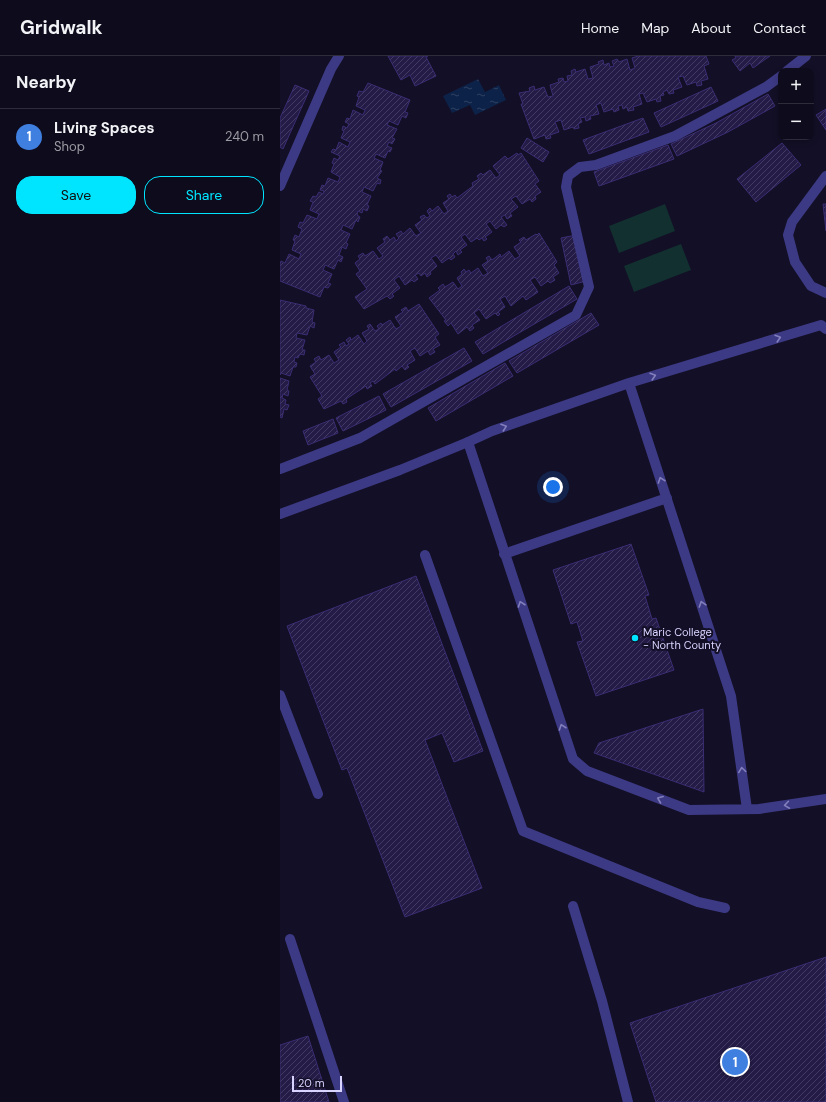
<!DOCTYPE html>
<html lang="en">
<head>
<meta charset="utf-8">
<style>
  :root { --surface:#0e0b1c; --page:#1c1929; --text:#f1f3f6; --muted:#9b9ba3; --line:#2e2b3b; --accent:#00e5ff }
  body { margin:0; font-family:"DM Sans",sans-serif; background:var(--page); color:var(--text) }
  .controls { position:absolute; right:12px; top:12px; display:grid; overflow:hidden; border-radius:8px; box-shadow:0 2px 6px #0003 }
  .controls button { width:36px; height:36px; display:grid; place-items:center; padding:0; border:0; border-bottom:1px solid var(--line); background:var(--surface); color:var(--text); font:20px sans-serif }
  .scale { position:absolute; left:12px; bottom:10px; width:50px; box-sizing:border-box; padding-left:4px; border:2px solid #d9d4ff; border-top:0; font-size:11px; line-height:14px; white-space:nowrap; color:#d9d4ff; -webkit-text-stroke:3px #130f26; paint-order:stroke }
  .you { position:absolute; left:273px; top:431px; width:14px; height:14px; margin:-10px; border:3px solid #fff; border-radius:50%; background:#1a73e8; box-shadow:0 0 0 6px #1a73e833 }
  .badge { display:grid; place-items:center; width:26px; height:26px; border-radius:50%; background:var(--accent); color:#fff; font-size:13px; font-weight:700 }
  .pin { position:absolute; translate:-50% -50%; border:2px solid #fff; box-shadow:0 1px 4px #0006 }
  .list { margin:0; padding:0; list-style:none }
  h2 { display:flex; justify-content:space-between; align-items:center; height:52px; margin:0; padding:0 16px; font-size:17px }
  h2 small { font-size:13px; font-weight:400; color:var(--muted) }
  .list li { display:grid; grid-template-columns:26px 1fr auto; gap:12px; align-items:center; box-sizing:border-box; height:56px; padding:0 16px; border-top:1px solid var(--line) }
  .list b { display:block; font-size:15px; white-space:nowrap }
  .list p { margin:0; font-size:13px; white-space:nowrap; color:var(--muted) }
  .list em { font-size:13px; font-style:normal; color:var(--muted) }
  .actions { display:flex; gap:8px; padding:12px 16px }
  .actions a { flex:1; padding:9px 0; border:1px solid var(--accent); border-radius:16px; text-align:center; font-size:14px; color:var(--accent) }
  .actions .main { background:var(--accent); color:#111 }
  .map { position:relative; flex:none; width:546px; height:1046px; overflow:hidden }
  header { display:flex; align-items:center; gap:24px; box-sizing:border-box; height:56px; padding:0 20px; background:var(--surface); border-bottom:1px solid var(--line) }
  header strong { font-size:19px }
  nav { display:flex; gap:22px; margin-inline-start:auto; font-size:14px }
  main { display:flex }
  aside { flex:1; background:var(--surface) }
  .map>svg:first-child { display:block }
</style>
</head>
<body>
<header>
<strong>Gridwalk</strong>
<nav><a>Home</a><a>Map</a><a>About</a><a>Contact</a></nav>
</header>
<main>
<aside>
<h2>Nearby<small></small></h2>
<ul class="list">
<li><span class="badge" style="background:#3f7fe0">1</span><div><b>Living Spaces</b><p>Shop</p></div><em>240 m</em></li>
</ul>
<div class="actions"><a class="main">Save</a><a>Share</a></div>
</aside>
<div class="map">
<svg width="546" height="1046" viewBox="0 0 546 1046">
  <defs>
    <pattern id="water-ripples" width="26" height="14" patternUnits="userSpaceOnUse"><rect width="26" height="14" fill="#0c2248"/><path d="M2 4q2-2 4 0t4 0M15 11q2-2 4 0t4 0" fill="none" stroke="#2f4163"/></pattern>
    <pattern id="building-hatch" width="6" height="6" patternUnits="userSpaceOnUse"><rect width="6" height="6" fill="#241b47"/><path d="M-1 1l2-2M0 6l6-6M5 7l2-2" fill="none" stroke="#433b63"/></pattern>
  </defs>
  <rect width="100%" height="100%" fill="#130f26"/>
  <path fill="#12302f" d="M385 148 395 175 339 197 329 170Z
    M401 188 411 214 354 236 344 210Z"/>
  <path fill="url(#water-ripples)" d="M198 23 205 36 219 29 226 44 195 59 190 49 172 57 163 40Z"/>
  <path fill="url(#building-hatch)" stroke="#3b2d73" d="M108 0H148L146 1 156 20 135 30 130 19 121 24Z
    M358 0H426L429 8 424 10 428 23 421 25 422 29 417 30 416 26 407 29 403 20 398 21 402 31 393 34 394 37 389 38 387 34 383 36 384 39 380 40 381 45 377 46 376 43 367 46 363 37 359 38 362 48 353 51 354 54 348 55 347 51 343 53 342 49 338 50 339 54 334 56 333 53 324 56 321 47 316 49 319 58 310 60 311 63 306 65 305 61 300 62 302 66 298 68 299 72 294 73 293 71 284 74 281 64 275 66 279 76 270 79 271 82 266 83 265 79 254 83 241 48H243L239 37 250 35 249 32 254 30 255 34 264 31 268 41 273 40 270 29 279 26 278 23 283 22 284 26 288 25 287 20 292 19 291 15 295 13 296 16 305 13 308 23 313 22 310 11 319 8 318 6 323 4 324 9 329 7 330 11 334 10 332 5 337 3 339 6 347 3 350 14 355 12 352 2Z
    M455 0H490L473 12 470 7 460 15 452 4 456 2Z
    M88 27 130 44 125 56 128 57 126 62 122 60 118 69 109 65 107 69 117 73 112 82 115 83 112 88 109 86 107 90 112 92 110 96 108 95 105 102 96 98 94 102 103 106 100 114 102 115 97 122 101 124 100 128 97 127 93 135 84 131 82 136 91 140 87 149 89 150 87 155 83 153 82 157 78 155 77 159 80 161 78 166 76 164 72 173 63 169 61 174 70 178 66 187 68 188 66 193 62 191 59 199 63 201 61 206 58 204 54 213 45 209 43 214 52 218 48 227 51 228 48 232 44 231 40 241 0 225V208L1 205 5 207 9 198 19 203 21 198 12 194 15 185 13 184 15 179 19 181 22 173 18 171 20 166 23 167 27 159 37 163 39 158 30 154 33 146 30 145 33 140 36 141 39 136 43 138 44 135 40 134 42 129 45 130 48 122 58 126 60 121 51 116 54 108 52 107 54 102 58 104 60 100 51 96 53 93 56 94 59 86 68 91 70 86 61 82 64 75 62 74 63 70 67 72 69 68 65 66 67 62 70 63 73 54 83 59 85 54 76 50 79 41 77 40 79 35 83 36Z
    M15 29 29 35 3 93 0 91V62Z
    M431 31 438 45 381 71 374 57Z
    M488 38 495 50 448 76 397 100 391 88 436 67Z
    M546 53V74L536 59Z
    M363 62 369 76 309 98 303 84Z
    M247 82 269 96 263 106 241 92Z
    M502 87 521 109 476 146 457 123Z
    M388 89 394 103 319 130 314 116Z
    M237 97 238 99 241 97 259 125 255 128 261 136 255 140 256 143 252 146 250 143 242 148 236 140 231 143 238 151 230 157 232 160 227 163 225 159 221 161 227 169 224 171 221 169 216 173 210 165 206 168 212 176 205 181 207 183 204 185 202 182 199 184 197 182 191 186 185 178 181 181 187 189 180 194 182 196 178 199 176 195 173 198 175 201 171 204 169 202 162 207 156 199 151 202 157 210 150 216 151 218 147 221 145 217 141 220 139 217 135 219 138 223 134 226 132 224 125 229 119 220 114 224 120 232 112 238 114 240 110 243 107 240 84 253 75 241 87 233 76 218 80 215 75 207 80 203 78 200 83 197 85 200 93 195 99 203 103 200 97 192 105 186 103 183 107 180 110 184 114 181 116 185 119 182 116 178 121 175 123 178 130 172 136 180 141 177 135 169 142 164 140 161 144 159 147 162 150 160 147 155 150 152 152 155 158 150 164 158 168 155 163 147 169 143 167 140 170 138 172 141 175 139 177 142 193 130 192 127 199 123 197 120 201 117 203 119 210 114 216 122 220 119 213 110 225 100 228 103Z
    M543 148H546V175Z
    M259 177 277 206 274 209 279 217 273 221 275 224 270 227 268 225 261 230 255 221 250 224 258 236 246 244 243 240 231 250 225 240 220 243 225 251 218 256 220 258 218 260 215 257 206 263 199 253 194 257 200 264 192 269 194 272 190 275 187 271 178 278 171 267 168 270 164 265 166 264 149 242 160 234 158 232 163 228 165 231 173 226 178 233 182 230 177 222 182 218 181 216 184 213 186 216 189 214 191 217 198 212 203 220 208 217 202 209 208 205 206 202 209 200 212 204 220 198 221 201 229 195 235 203 240 200 234 191 241 186 239 184 244 181 246 184 256 178 257 179Z
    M296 179 306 225 291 229 281 182Z
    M289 230 297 243 203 298 195 286Z
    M0 244 26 250V252L34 254 32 266 35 267 34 272 30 270 27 279 17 277 16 282 25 284 22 294H25L24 299 20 298 18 302 15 301 14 306 17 307 16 311H13L10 320 1 317 0 319Z
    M139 248 159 278 155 281 160 289 153 293 155 296 150 299 148 295 140 300 135 292 130 295 135 304 127 309 129 311 125 314 122 310 116 315 115 313 95 328 93 325 90 327 92 330 87 333 86 330 66 343 67 346 63 348 61 345 44 353 38 343 42 340 30 321 35 318 30 310 36 306 34 303 39 300 41 304 49 299 54 307 59 304 54 296 61 291 59 289 64 286 66 290 69 288 66 284 70 281 71 284 78 279 84 288 87 285 82 277 89 273 87 270 90 268 95 275 99 273 97 270 101 267 102 269 110 264 116 273 121 270 115 261 123 256 121 254 126 251 128 255Z
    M311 257 319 269 237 317 229 305Z
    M184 292 192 305 111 351 103 338Z
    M225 307 233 320 156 365 148 352Z
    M0 322 9 325 7 334 9 335 8 340 3 338 2 342 6 344 5 348 9 349 7 354 4 353 2 362 0 361Z
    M99 340 106 354 63 375 56 362Z
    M53 363 58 377 28 389 23 375Z
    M351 488 369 539 365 540 372 563 376 562 394 614 316 640 297 586 303 585 297 566 291 568 273 514Z
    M136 520 203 695 174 706 162 677 145 684 202 832 125 861 67 712 62 714 7 570Z
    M423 653 424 736 314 697 319 687Z
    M546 901V1046H376L350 967Z
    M28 980 49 1046H0V989Z"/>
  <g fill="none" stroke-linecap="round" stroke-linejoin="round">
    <path stroke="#3d3a85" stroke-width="10" d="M507 15 526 0
      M546 120 512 166 508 179 515 206 531 230 546 237
      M0 130 51 13 59 0
      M546 273 541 269 349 327 212 375 188 386 293 703 307 715 409 754 479 753 546 743
      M349 327 451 640 467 753
      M0 413 80 382 296 259 309 231 286 131 288 120 300 111 316 109 395 80 486 31 501 20
      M224 498 387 442
      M145 499 243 775 418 846 445 852
      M0 639 38 738
      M293 850 322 945 348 1046
      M10 883 64 1046"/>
    <path stroke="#3d3a85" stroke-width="10" d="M0 458 120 414 188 386"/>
  </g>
  <defs><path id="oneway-chevron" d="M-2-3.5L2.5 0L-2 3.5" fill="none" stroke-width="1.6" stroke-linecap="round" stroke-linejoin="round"/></defs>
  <g stroke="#837fbc">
    <use href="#oneway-chevron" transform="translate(498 282) rotate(-17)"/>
    <use href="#oneway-chevron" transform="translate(373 320) rotate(-17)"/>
    <use href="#oneway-chevron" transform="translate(224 371) rotate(-19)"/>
    <use href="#oneway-chevron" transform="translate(381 424) rotate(-109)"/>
    <use href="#oneway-chevron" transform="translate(241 548) rotate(-109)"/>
    <use href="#oneway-chevron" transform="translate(422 548) rotate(-108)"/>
    <use href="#oneway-chevron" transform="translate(282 671) rotate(-109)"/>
    <use href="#oneway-chevron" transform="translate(462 714) rotate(-98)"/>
    <use href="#oneway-chevron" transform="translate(380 743) rotate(-159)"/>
    <use href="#oneway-chevron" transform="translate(507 749) rotate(172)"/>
  </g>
  <circle fill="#00e5ff" stroke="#130f26" stroke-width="1.5" cx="355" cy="582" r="4"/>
  <g text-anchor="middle" stroke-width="4" stroke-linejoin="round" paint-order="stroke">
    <g font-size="11" fill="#d9d4ff" stroke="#130f26" text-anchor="start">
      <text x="363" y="580">Maric College<tspan x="363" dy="13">- North County</tspan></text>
    </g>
  </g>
</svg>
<div class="controls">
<button>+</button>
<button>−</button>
</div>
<div class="scale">20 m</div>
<div class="you"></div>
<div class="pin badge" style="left:455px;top:1006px;background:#3f7fe0">1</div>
</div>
</main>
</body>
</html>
